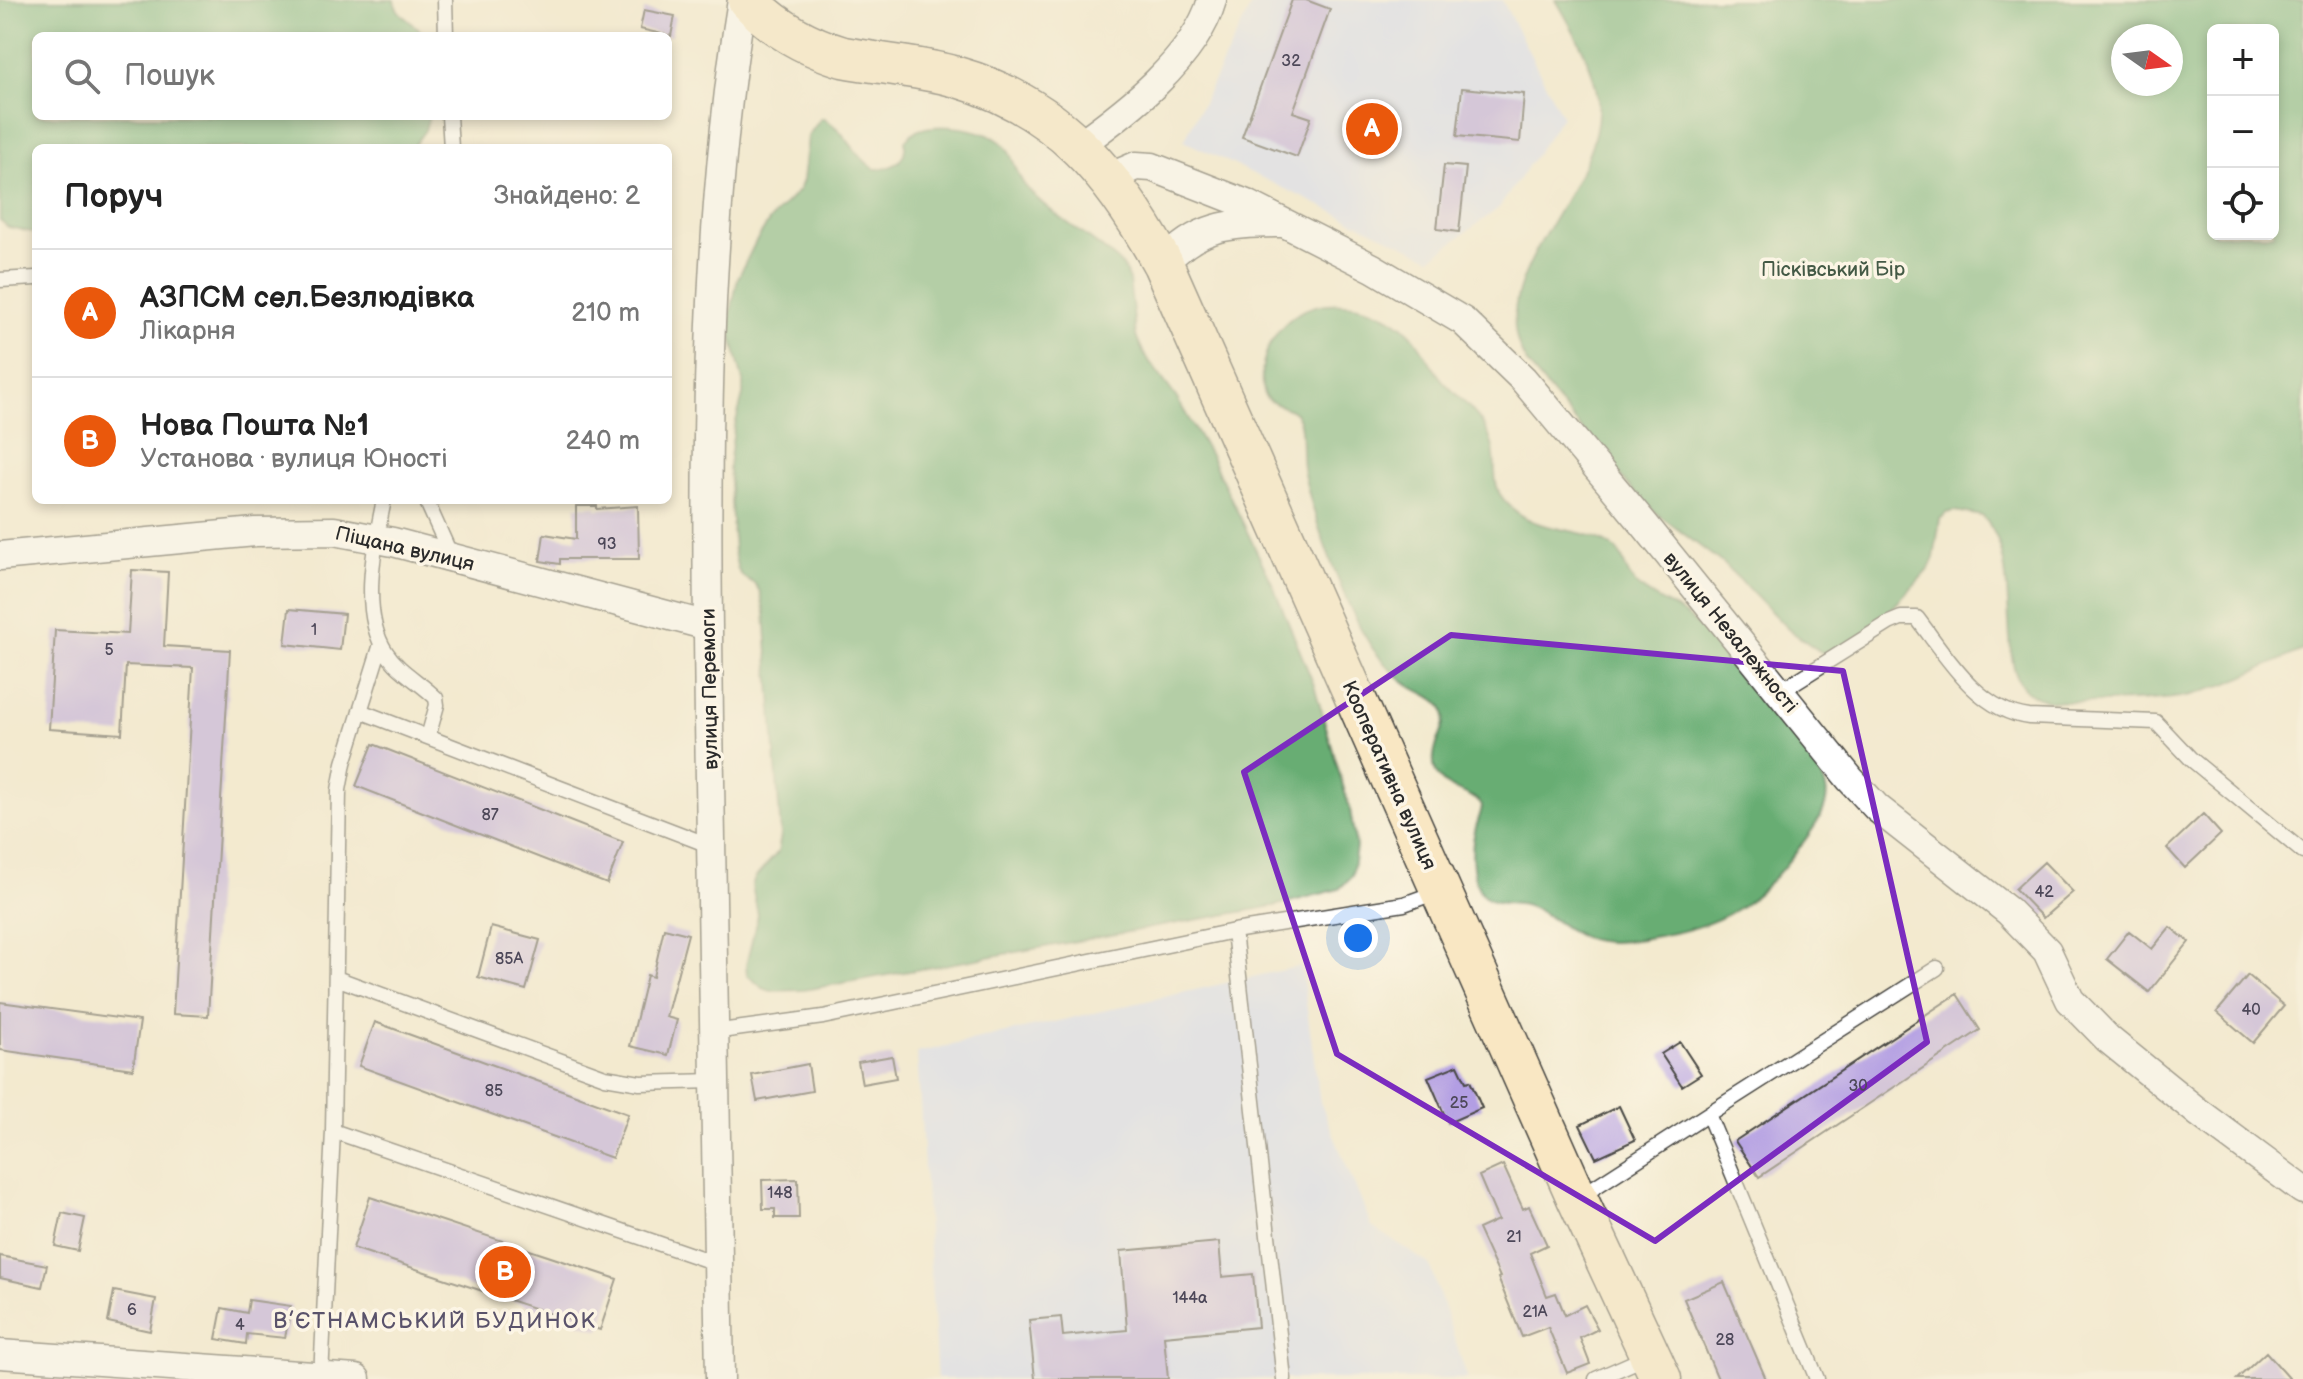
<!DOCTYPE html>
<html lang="uk">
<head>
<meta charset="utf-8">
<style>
  :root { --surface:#fff; --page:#f6f6f6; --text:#222; --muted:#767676; --line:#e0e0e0; --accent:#ea580c }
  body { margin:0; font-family:"Balsamiq Sans",sans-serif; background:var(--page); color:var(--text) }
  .controls { position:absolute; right:24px; top:24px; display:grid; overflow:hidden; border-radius:12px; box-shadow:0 4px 12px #0003 }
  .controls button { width:72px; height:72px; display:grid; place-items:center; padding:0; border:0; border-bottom:2px solid var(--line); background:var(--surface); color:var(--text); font:40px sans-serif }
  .compass { position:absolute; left:2111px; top:24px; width:72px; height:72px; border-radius:50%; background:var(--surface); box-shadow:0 4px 12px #0003; rotate:104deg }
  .you { position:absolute; left:1358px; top:938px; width:28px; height:28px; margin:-20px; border:6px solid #fff; border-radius:50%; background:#1a73e8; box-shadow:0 0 0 12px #1a73e833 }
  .badge { display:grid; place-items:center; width:52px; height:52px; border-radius:50%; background:var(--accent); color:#fff; font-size:26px; font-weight:700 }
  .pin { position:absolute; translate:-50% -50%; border:4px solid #fff; box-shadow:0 2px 8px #0006 }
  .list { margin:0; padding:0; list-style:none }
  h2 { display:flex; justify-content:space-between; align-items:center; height:104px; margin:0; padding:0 32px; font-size:34px }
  h2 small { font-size:26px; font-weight:400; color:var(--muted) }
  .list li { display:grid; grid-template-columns:52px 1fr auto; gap:24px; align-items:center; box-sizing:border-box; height:128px; padding:0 32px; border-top:2px solid var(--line) }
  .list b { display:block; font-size:30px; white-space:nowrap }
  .list p { margin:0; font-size:26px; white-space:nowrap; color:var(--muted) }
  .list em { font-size:26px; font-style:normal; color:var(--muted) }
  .icon { flex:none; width:44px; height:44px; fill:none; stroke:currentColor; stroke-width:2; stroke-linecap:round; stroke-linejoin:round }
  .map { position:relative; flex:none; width:2303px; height:1379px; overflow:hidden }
  .search { position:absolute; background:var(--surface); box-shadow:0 4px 12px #0003; left:32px; top:32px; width:640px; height:88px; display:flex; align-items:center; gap:20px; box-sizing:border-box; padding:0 28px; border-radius:12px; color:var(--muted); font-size:30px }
  .panel { position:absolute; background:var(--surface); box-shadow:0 4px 12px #0003; left:32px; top:144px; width:640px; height:360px; border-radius:12px }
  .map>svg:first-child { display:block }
</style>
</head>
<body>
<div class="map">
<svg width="2303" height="1379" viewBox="0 0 2303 1379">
  <rect width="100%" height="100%" fill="#fcf5e5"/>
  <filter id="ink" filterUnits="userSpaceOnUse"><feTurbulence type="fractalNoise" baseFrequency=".0125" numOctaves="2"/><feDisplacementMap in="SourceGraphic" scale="16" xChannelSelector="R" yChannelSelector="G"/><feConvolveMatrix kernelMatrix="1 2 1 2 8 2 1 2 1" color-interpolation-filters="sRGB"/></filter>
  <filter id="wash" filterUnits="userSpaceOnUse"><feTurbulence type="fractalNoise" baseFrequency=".006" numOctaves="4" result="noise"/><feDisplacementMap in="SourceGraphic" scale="32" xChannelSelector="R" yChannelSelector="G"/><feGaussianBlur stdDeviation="1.8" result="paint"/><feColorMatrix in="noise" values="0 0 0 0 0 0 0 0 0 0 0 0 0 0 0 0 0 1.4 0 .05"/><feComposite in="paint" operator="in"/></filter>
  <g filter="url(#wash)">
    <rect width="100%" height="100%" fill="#f3eacf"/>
    <path fill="#d0daf9" d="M1254 0H1502L1562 116 1499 208 1431 258 1184 141Z
      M1301 966 1320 1102 1372 1227 1429 1264 1468 1379H937L917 1053Z"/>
    <path fill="#67ad73" stroke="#496c4f" stroke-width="2" fill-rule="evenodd" d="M0 0H394C396 16 416 23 425 36H36V116H429L425 130 412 148H36V233L8 227 0 220Z
      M1556 0H2303V650C2268 665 2232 684 2195 694 2170 701 2059 707 2036 697 2023 692 2015 676 2013 663 2004 620 2016 549 1982 516L1955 511 1947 513 1940 519 1934 558 1929 569 1858 645 1833 656 1821 652 1789 630 1726 566 1643 503 1529 366C1471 281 1605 192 1598 101 1595 65 1573 30 1556 0ZM2213 30H2273V234H2213ZM2123 36H2171V84H2123Z
      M821 118C844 126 854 157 875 169 894 169 907 161 905 141 919 117 978 127 998 140 1014 150 1014 173 1026 187 1054 219 1094 237 1123 266L1129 280 1136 336 1144 354 1176 397 1211 457 1272 583 1314 685 1350 810 1356 847 1352 876 1339 889 1274 906 804 990 771 991 763 988 747 975 746 965 758 915 752 886 755 878 778 852 781 835 765 613 760 592 754 583 743 577 738 570 734 553 729 466 734 429 743 395V381L732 338 730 316 738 278 755 243 770 220 799 190 803 180 808 136Z
      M1326 304C1355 301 1392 312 1412 335 1424 350 1432 368 1444 382 1461 400 1483 417 1491 441 1499 462 1489 483 1505 501 1537 538 1578 522 1613 547 1627 557 1623 573 1635 583 1650 598 1671 604 1688 617 1719 642 1818 753 1826 789 1830 807 1815 826 1805 840 1763 896 1734 923 1663 935 1647 938 1630 942 1613 942 1571 943 1562 918 1528 906 1510 900 1488 909 1478 887 1471 872 1471 846 1475 831 1477 822 1481 815 1482 806 1472 790 1448 793 1438 776 1423 750 1454 725 1442 707 1436 697 1421 693 1412 687 1397 677 1383 663 1373 649 1345 607 1315 524 1304 474 1300 457 1304 434 1299 420 1292 401 1263 410 1262 386 1259 346 1286 309 1326 304Z"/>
    <g id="blocks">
      <path fill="#b29ee3" d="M1292 0H1306L1330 9 1293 112 1311 118 1297 157 1242 137Z
        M644 10 675 16 671 36 640 29Z
        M1462 88 1524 94 1520 142 1457 136Z
        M1444 165 1466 167 1459 232 1437 229Z
        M576 506H597V509L638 506 639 559H560V564L540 561 544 534 576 539Z
        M132 570 168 572 164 646 230 650 208 1016 173 1014 193 668 126 665 122 734 49 729 55 630 128 634Z
        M289 609 344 614 340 650 285 644Z
        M373 744 623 842 607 884 356 786Z
        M2203 814 2221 834 2185 868 2167 848Z
        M2044 862 2073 892 2043 918 2015 889Z
        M491 927 540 940 526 990 478 977Z
        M2170 927 2189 942 2149 992 2107 959 2129 931 2152 949Z
        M664 928 688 934 666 1017 677 1020 668 1055 630 1046 647 975 653 977Z
        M2248 975 2284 1006 2253 1043 2217 1012Z
        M1957 994 1980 1030 1759 1177 1735 1141Z
        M0 1002 140 1021 133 1069 0 1050Z
        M375 1022 628 1114 612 1158 359 1066Z
        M1680 1042 1701 1074 1682 1086 1661 1054Z
        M892 1056 896 1078 862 1084 858 1062Z
        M808 1064 812 1091 757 1101 752 1075Z
        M1458 1065 1466 1082 1470 1081 1482 1108 1448 1123 1428 1077Z
        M1619 1106 1635 1140 1596 1158 1580 1125Z
        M1503 1165 1523 1209 1529 1206 1547 1245 1530 1253 1547 1296 1556 1293 1565 1315 1585 1305 1598 1329 1580 1338 1590 1364 1567 1373 1548 1327 1522 1337 1498 1278 1500 1277 1478 1229 1498 1220 1479 1176Z
        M798 1179 799 1218H775V1209H763L762 1180Z
        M370 1197 617 1279 600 1330 353 1248Z
        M62 1213 85 1218 78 1251 55 1246Z
        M1219 1242 1222 1277 1253 1274 1258 1327 1164 1336 1168 1379H1035L1029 1320 1061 1317 1063 1336 1127 1330 1121 1251Z
        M0 1256 47 1265 42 1287 0 1278Z
        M1724 1282 1766 1379H1718L1684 1299Z
        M114 1291 156 1299 150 1331 108 1322Z
        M249 1300 291 1306 285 1338 247 1334 246 1344 216 1339 222 1308 247 1313Z
        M2266 1352 2290 1379H2237Z"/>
    </g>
  </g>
  <g filter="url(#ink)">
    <use href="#blocks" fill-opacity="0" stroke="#494844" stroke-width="2"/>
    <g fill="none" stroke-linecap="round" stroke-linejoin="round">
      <defs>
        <path id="lane" d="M445 0 446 36
          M449 116 451 148
          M0 280 36 278
          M384 500C375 543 359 612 386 652 398 671 420 682 436 698L437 705 428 737
          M426 500 452 558
          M1779 692 1889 623 1901 618H1917C1946 656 1978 711 2029 717L2156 722 2191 759 2303 852
          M360 711 711 846
          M1234 931 1284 1379
          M336 978 605 1077 640 1083 714 1081
          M713 1032 823 1017 1234 931 1404 904 1437 892
          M333 1131 718 1264
          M1581 1196 1708 1114
          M321 1377 333 1131 339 790 344 763 381 644
          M1596 1379 1646 1357
          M1817 1379 1708 1114 1937 968"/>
        <path id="street" d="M1079 145C1127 111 1195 59 1212 0
          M1108 178 1136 166 1152 167 1249 205 1373 268 1463 321 1523 379 1644 524 1850 779 1877 808 2008 911 2047 951 2070 1000 2108 1039 2198 1112 2303 1190
          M1163 264C1199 224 1229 224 1279 223
          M0 556 255 532 334 531 393 542 708 626
          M0 1354 356 1379
          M720 1379C716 1159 713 940 709 720 706 481 703 236 742 0"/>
        <path id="secondary" d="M748 0C774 28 807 46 843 57 881 64 920 67 957 77 1059 106 1114 175 1163 264L1577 1198 1661 1379"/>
      </defs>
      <use href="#lane" stroke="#494844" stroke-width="17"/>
      <use href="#street" stroke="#494844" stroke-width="31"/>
      <use href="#secondary" stroke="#494844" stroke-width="43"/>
      <use href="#lane" stroke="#fff" stroke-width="14"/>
      <use href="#street" stroke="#fff" stroke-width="28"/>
      <use href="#secondary" stroke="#f9e7c3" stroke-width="40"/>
    </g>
  </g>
  <path d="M0 0H2303V1379H0ZM1451 635 1843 671 1927 1042 1655 1241 1337 1054 1244 772Z" fill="#f3eacf" fill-opacity=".55" fill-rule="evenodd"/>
  <path fill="none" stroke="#7b2cbf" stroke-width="6" stroke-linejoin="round" d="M1451 635 1843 671 1927 1042 1655 1241 1337 1054 1244 772Z"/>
  <g text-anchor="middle" stroke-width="7" stroke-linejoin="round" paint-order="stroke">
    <g font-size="16" fill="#4d4859">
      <text x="1291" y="66">32</text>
      <text x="607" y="549">93</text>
      <text x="314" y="635">1</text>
      <text x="109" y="655">5</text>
      <text x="490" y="820">87</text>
      <text x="2044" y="897">42</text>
      <text x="509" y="964">85А</text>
      <text x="2251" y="1015">40</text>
      <text x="1858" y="1091">30</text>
      <text x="494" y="1096">85</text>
      <text x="1459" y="1108">25</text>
      <text x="780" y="1198">148</text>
      <text x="1514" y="1242">21</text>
      <text x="1190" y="1303">144а</text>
      <text x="132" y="1315">6</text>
      <text x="1535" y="1317">21А</text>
      <text x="240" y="1330">4</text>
      <text x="1725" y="1345">28</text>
    </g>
    <g font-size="20" fill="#445a46" stroke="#fcf5e5">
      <text x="1833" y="276">Пісківський Бір</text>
    </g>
    <g font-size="20" fill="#2b2b2b" stroke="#fcf5e5">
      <text transform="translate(405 548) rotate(13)" y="7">Піщана вулиця</text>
      <text transform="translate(1731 632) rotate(51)" y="7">вулиця Незалежності</text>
      <text transform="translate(709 689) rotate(-91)" y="7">вулиця Перемоги</text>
      <text transform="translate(1390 775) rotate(66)" y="7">Кооперативна вулиця</text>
    </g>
    <g font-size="22" letter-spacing="2" fill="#5a536b" stroke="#fcf5e5">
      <text x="435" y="1328">В’ЄТНАМСЬКИЙ БУДИНОК</text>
    </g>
  </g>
</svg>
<div class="controls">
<button>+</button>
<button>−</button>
<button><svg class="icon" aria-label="locate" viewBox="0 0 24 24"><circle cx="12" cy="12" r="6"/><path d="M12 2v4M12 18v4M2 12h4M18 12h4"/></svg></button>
</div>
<svg class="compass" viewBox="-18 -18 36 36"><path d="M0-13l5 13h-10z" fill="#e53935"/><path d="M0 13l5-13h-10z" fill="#767676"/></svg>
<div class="you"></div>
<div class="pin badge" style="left:1372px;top:129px">A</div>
<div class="pin badge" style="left:505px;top:1272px">B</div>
<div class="search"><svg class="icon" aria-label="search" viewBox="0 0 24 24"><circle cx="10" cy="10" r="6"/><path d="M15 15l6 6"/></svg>Пошук</div>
<section class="panel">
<h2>Поруч<small>Знайдено: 2</small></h2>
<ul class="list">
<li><span class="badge">A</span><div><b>АЗПСМ сел.Безлюдівка</b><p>Лікарня</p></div><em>210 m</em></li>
<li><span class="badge">B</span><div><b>Нова Пошта №1</b><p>Установа · вулиця Юності</p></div><em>240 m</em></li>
</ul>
</section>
</div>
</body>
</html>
